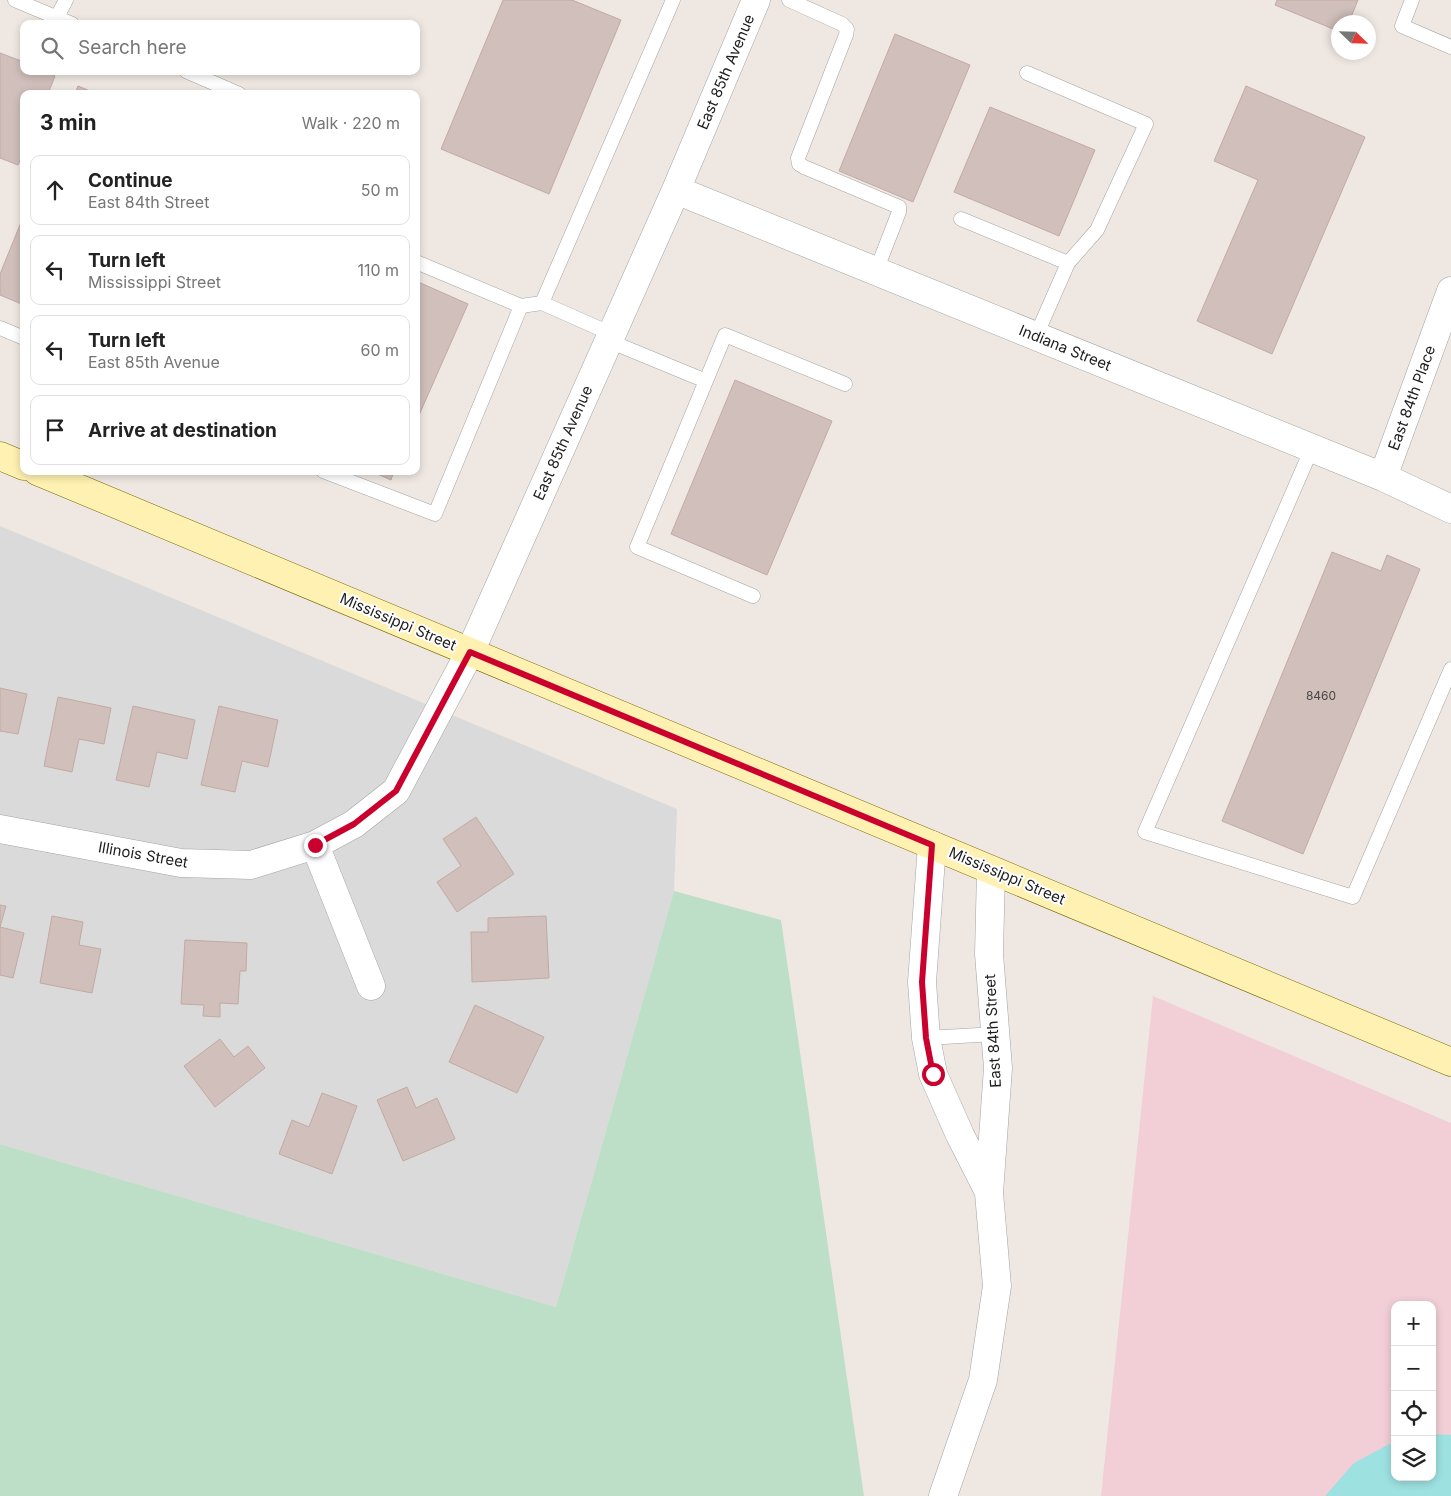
<!DOCTYPE html>
<html lang="en">
<head>
<meta charset="utf-8">
<style>
  :root { --surface:#fff; --page:#f6f6f6; --text:#222; --muted:#767676; --line:#e0e0e0 }
  body { margin:0; font-family:Inter,sans-serif; background:var(--page); color:var(--text) }
  .controls { position:absolute; right:15px; bottom:15px; display:grid; overflow:hidden; border-radius:10px; box-shadow:0 2px 8px #0003 }
  .controls button { width:45px; height:45px; display:grid; place-items:center; padding:0; border:0; border-bottom:1px solid var(--line); background:var(--surface); color:var(--text); font:25px sans-serif }
  .compass { position:absolute; left:1331px; top:15px; width:45px; height:45px; border-radius:50%; background:var(--surface); box-shadow:0 2px 8px #0003; rotate:113deg }
  .stop { position:absolute; width:15px; height:15px; margin:-11px; border:4px solid #ca002d; border-radius:50%; background:#fff }
  .stop.end { background:#ca002d; border-color:#fff; box-shadow:0 1px 5px #0008 }
  .list { margin:0; padding:0; list-style:none }
  h2 { display:flex; justify-content:space-between; align-items:center; height:65px; margin:0; padding:0 20px; font-size:21px }
  h2 small { font-size:16px; font-weight:400; color:var(--muted) }
  .list li { display:grid; grid-template-columns:32px 1fr auto; gap:15px; align-items:center; box-sizing:border-box; height:70px; margin:0 10px 10px; padding:0 10px; border:1px solid var(--line); border-radius:10px }
  .list b { display:block; font-size:19px; white-space:nowrap }
  .list p { margin:0; font-size:16px; white-space:nowrap; color:var(--muted) }
  .list em { font-size:16px; font-style:normal; color:var(--muted) }
  .icon { flex:none; width:28px; height:28px; fill:none; stroke:currentColor; stroke-width:2; stroke-linecap:round; stroke-linejoin:round }
  .map { position:relative; flex:none; width:1451px; height:1496px; overflow:hidden }
  .search { position:absolute; background:var(--surface); box-shadow:0 2px 8px #0003; left:20px; top:20px; width:400px; height:55px; display:flex; align-items:center; gap:12px; box-sizing:border-box; padding:0 18px; border-radius:10px; color:var(--muted); font-size:19px }
  .panel { position:absolute; background:var(--surface); box-shadow:0 2px 8px #0003; left:20px; top:90px; width:400px; height:385px; border-radius:10px }
  .map>svg:first-child { display:block }
</style>
</head>
<body>
<div class="map">
<svg width="1451" height="1496" viewBox="0 0 1451 1496">
  <rect width="100%" height="100%" fill="#efe8e2"/>
  <path fill="#dbdada" d="M0 526 677 809 674 891 556 1307 0 1144Z"/>
  <path fill="#f2cfd6" fill-rule="evenodd" d="M1153 996 1451 1123V1496H1101ZM1395 1305H1432V1477H1395Z"/>
  <path fill="#bddfc8" d="M674 891 781 920 864 1496H0V1144L556 1307Z"/>
  <path fill="#9ee1e1" d="M1432 1434 1451 1435V1496H1325L1354 1463 1395 1441V1477H1432Z"/>
  <path fill="#d0bfbb" stroke="#c2aaa3" d="M503 0H572L621 20 549 194 441 149Z
    M1277 0H1358L1349 22H1338V31L1275 5Z
    M895 34 970 65 913 202 839 171Z
    M0 53 24 62V71H45L55 76 48 94H24V151L18 165 0 158Z
    M78 86 97 94H75Z
    M1246 86 1365 137 1272 354 1197 321 1258 180 1214 161Z
    M990 107 1095 150 1059 236 954 192Z
    M24 215V305L0 295V274Z
    M416 281 468 304 416 422Z
    M735 380 832 421 767 575 671 534Z
    M371 471H394L391 480Z
    M1332 552 1381 571 1387 555 1420 569 1303 854 1222 821Z
    M0 688 27 694 18 734 0 731Z
    M58 697 111 708 104 744 79 739 72 772 44 766Z
    M133 706 195 720 187 759 157 752 149 787 116 780Z
    M219 706 278 720 268 767 242 761 235 792 201 785Z
    M476 817 514 874 457 912 437 882 461 866 443 839Z
    M0 905 6 906 0 927 24 933 13 978 0 975Z
    M52 916 83 922 79 945 101 949 92 993 40 983Z
    M546 916 549 978 472 982 471 932H488V918Z
    M185 940 247 943 246 971H240L238 1004 220 1003V1017L203 1016 204 1005 181 1004Z
    M475 1005 544 1037 517 1093 449 1062Z
    M220 1039 234 1057 248 1046 265 1068 215 1107 184 1066Z
    M407 1087 416 1108 437 1098 455 1139 403 1161 377 1100Z
    M322 1093 357 1106 332 1174 279 1154 292 1120 309 1127Z"/>
  <g fill="none" stroke-linecap="round" stroke-linejoin="round">
    <defs>
      <path id="lane" d="M15 0 72 24
        M789 0 842 24 847 29 846 35 798 158 799 164 804 167 899 207V212L876 271
        M1412 0 1402 26 1451 47
        M57 17 66 0
        M186 71 239 94
        M1027 73 1146 124 1097 230 1068 263 1036 336
        M961 219 1068 263
        M416 262 521 306 542 303 673 0
        M542 303 612 334
        M0 328 24 338
        M609 341 706 381
        M1312 448 1145 832 1353 897 1451 669
        M323 471 435 514 521 306
        M753 596 637 547 725 335 845 384
        M926 1038 996 1034"/>
      <path id="street" d="M676 190 1383 477 1451 509
        M1383 477 1451 291
        M0 829 181 863 251 865 315 845 354 824 396 791 470 652 676 190 756 0
        M315 845 371 986
        M932 845 922 982 926 1038 933 1074 960 1135 989 1192
        M943 1496 983 1380 997 1286 989 1193 998 1068 989 954 991 870"/>
      <path id="secondary" d="M0 456 24 466
        M37 471 1451 1062"/>
    </defs>
    <use href="#lane" stroke="#a4a4a4" stroke-width="15"/>
    <use href="#street" stroke="#a4a4a4" stroke-width="29"/>
    <use href="#secondary" stroke="#786a00" stroke-width="29"/>
    <use href="#lane" stroke="#fff" stroke-width="14"/>
    <use href="#street" stroke="#fff" stroke-width="28"/>
    <use href="#secondary" stroke="#fff1b1" stroke-width="28"/>
  </g>
  <g fill="none" stroke-linecap="round" stroke-linejoin="round">
    <path stroke="#ca002d" stroke-width="6" d="M315 845 354 824 396 791 470 652 932 845 922 982 926 1038 933 1074"/>
  </g>
  <g text-anchor="middle" stroke-width="4" stroke-linejoin="round" paint-order="stroke">
    <g font-size="12" fill="#4a4644">
      <text x="1321" y="700">8460</text>
    </g>
    <g font-size="15" fill="#1d1d1d" stroke="#fff">
      <text transform="translate(726 72) rotate(-67)" y="5">East 85th Avenue</text>
      <text transform="translate(1065 348) rotate(22)" y="5">Indiana Street</text>
      <text transform="translate(1412 398) rotate(-70)" y="5">East 84th Place</text>
      <text transform="translate(563 443) rotate(-66)" y="5">East 85th Avenue</text>
      <text transform="translate(398 622) rotate(23)" y="5">Mississippi Street</text>
      <text transform="translate(143 855) rotate(10)" y="5">Illinois Street</text>
      <text transform="translate(1007 876) rotate(23)" y="5">Mississippi Street</text>
      <text transform="translate(993 1031) rotate(-93)" y="5">East 84th Street</text>
    </g>
  </g>
</svg>
<div class="controls">
<button>+</button>
<button>−</button>
<button><svg class="icon" aria-label="locate" viewBox="0 0 24 24"><circle cx="12" cy="12" r="6"/><path d="M12 2v4M12 18v4M2 12h4M18 12h4"/></svg></button>
<button><svg class="icon" aria-label="layers" viewBox="0 0 24 24"><path d="M12 4l9 5-9 5-9-5zM3 14l9 5 9-5"/></svg></button>
</div>
<svg class="compass" viewBox="-18 -18 36 36"><path d="M0-13l5 13h-10z" fill="#e53935"/><path d="M0 13l5-13h-10z" fill="#767676"/></svg>
<div class="stop" style="left:933px;top:1074px"></div>
<div class="stop end" style="left:315px;top:845px"></div>
<div class="search"><svg class="icon" aria-label="search" viewBox="0 0 24 24"><circle cx="10" cy="10" r="6"/><path d="M15 15l6 6"/></svg>Search here</div>
<section class="panel">
<h2>3 min<small>Walk · 220 m</small></h2>
<ul class="list">
<li><svg class="icon" aria-label="ahead" viewBox="0 0 24 24"><path d="M12 20V5M6 11l6-6 6 6"/></svg><div><b>Continue</b><p>East 84th Street</p></div><em>50 m</em></li>
<li><svg class="icon" aria-label="left" viewBox="0 0 24 24"><path d="M17 20v-9H6M10 6l-5 5 5 5"/></svg><div><b>Turn left</b><p>Mississippi Street</p></div><em>110 m</em></li>
<li><svg class="icon" aria-label="left" viewBox="0 0 24 24"><path d="M17 20v-9H6M10 6l-5 5 5 5"/></svg><div><b>Turn left</b><p>East 85th Avenue</p></div><em>60 m</em></li>
<li><svg class="icon" aria-label="arrive" viewBox="0 0 24 24"><path d="M6 21V4h12l-3 4 3 4H6"/></svg><div><b>Arrive at destination</b></div></li>
</ul>
</section>
</div>
</body>
</html>
